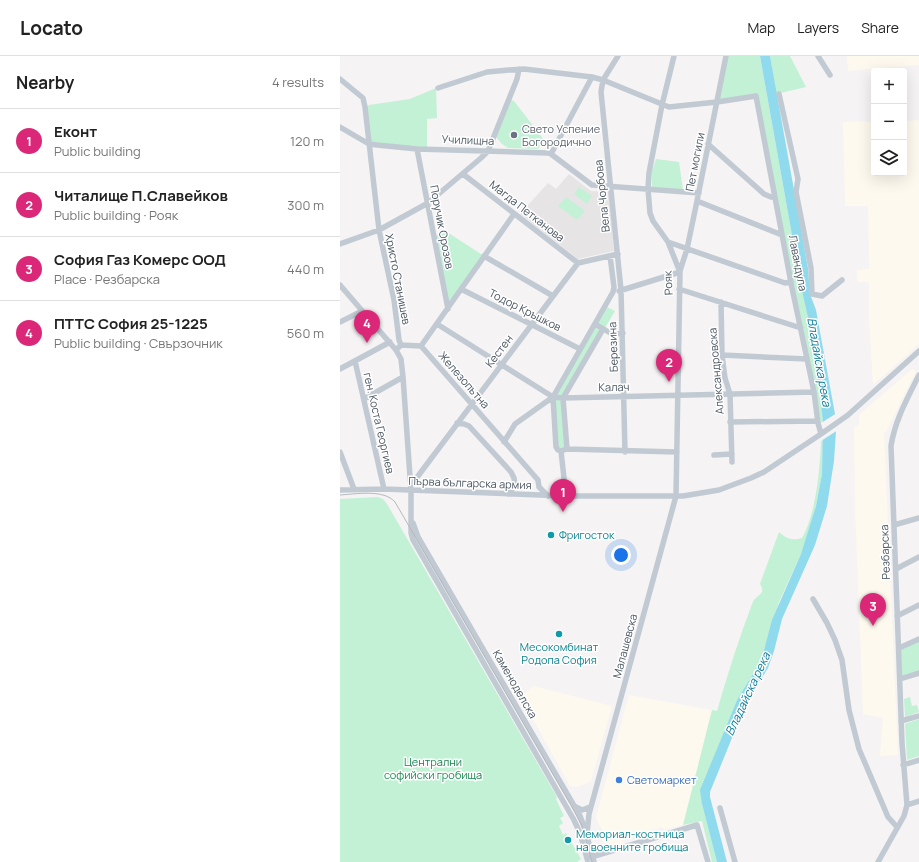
<!DOCTYPE html>
<html lang="en">
<head>
<meta charset="utf-8">
<style>
  :root { --surface:#fff; --page:#f2f2f2; --text:#222; --muted:#767676; --line:#e0e0e0; --accent:#db2777 }
  body { margin:0; font-family:Manrope,sans-serif; background:var(--page); color:var(--text) }
  .controls { position:absolute; right:12px; top:12px; display:grid; overflow:hidden; border-radius:4px; box-shadow:0 4px 16px #0002 }
  .controls button { width:36px; height:36px; display:grid; place-items:center; padding:0; border:0; border-bottom:1px solid var(--line); background:var(--surface); color:var(--text); font:20px sans-serif }
  .you { position:absolute; left:281px; top:499px; width:14px; height:14px; margin:-10px; border:3px solid #fff; border-radius:50%; background:#1a73e8; box-shadow:0 0 0 6px #1a73e833 }
  .badge { display:grid; place-items:center; width:26px; height:26px; border-radius:50%; background:var(--accent); color:#fff; font-size:13px; font-weight:700 }
  .pin { position:absolute; translate:-50% -33px; filter:drop-shadow(0 1px 2px #0008) }
  .pin::after { content:''; position:absolute; top:21px; width:14px; height:12px; background:inherit; clip-path:polygon(0 0,100% 0,50% 100%) }
  .list { margin:0; padding:0; list-style:none }
  h2 { display:flex; justify-content:space-between; align-items:center; height:52px; margin:0; padding:0 16px; font-size:17px }
  h2 small { font-size:13px; font-weight:400; color:var(--muted) }
  .list li { display:grid; grid-template-columns:26px 1fr auto; gap:12px; align-items:center; box-sizing:border-box; height:64px; padding:0 16px; border-top:1px solid var(--line) }
  .list b { display:block; font-size:15px; white-space:nowrap }
  .list p { margin:0; font-size:13px; white-space:nowrap; color:var(--muted) }
  .list em { font-size:13px; font-style:normal; color:var(--muted) }
  .icon { flex:none; width:22px; height:22px; fill:none; stroke:currentColor; stroke-width:2; stroke-linecap:round; stroke-linejoin:round }
  .map { position:relative; flex:none; width:579px; height:806px; overflow:hidden }
  header { display:flex; align-items:center; gap:24px; box-sizing:border-box; height:56px; padding:0 20px; background:var(--surface); border-bottom:1px solid var(--line) }
  header strong { font-size:19px }
  nav { display:flex; gap:22px; margin-inline-start:auto; font-size:14px }
  main { display:flex }
  aside { flex:1; background:var(--surface) }
  .map>svg:first-child { display:block }
</style>
</head>
<body>
<header>
<strong>Locato</strong>
<nav><a>Map</a><a>Layers</a><a>Share</a></nav>
</header>
<main>
<aside>
<h2>Nearby<small>4 results</small></h2>
<ul class="list">
<li><span class="badge">1</span><div><b>Еконт</b><p>Public building</p></div><em>120 m</em></li>
<li><span class="badge">2</span><div><b>Читалище П.Славейков</b><p>Public building · Рояк</p></div><em>300 m</em></li>
<li><span class="badge">3</span><div><b>София Газ Комерс ООД</b><p>Place · Резбарска</p></div><em>440 m</em></li>
<li><span class="badge">4</span><div><b>ПТТС София 25-1225</b><p>Public building · Свързочник</p></div><em>560 m</em></li>
</ul>
</aside>
<div class="map">
<svg width="579" height="806" viewBox="0 0 579 806">
  <rect width="100%" height="100%" fill="#f5f3f3"/>
  <path fill="#fdf9ef" d="M507 0H579V9L508 15Z
    M579 64V288L533 329 529 263V228L528 226H517V214L529 213 528 150H505L503 66 525 65 534 67V117H564V65Z
    M572 313 576 315 546 376 544 377 558 699 540 700 543 662 523 658 515 454 514 372 519 368V359Z
    M194 630 272 650 251 725 238 731 230 730 180 640Z
    M289 639 372 654 343 769 327 773 320 772 282 783 283 787 270 791 268 788 264 789 261 780 262 773 258 768 256 761Z"/>
  <path fill="#e6e4e5" d="M229 118 251 135 269 136 274 195 238 203 180 158 208 127 216 133Z"/>
  <path fill="#c3f1d5" d="M386 0H420L462 235C473 278 480 322 483 366L481 368 416 40 377 46Z
    M430 0H450L466 31 436 38Z
    M96 32 97 62 87 63V93L29 88 25 51 29 49 70 43Z
    M171 44 174 45 204 84 198 93 168 92 162 88 156 81Z
    M316 103 339 106 343 134 312 131V115Z
    M239 131 252 140 247 148 234 138Z
    M226 141 245 155 237 164 218 150Z
    M107 176 144 200 108 253 94 180Z
    M267 251 275 255 265 272 257 268Z
    M255 268 263 273 223 342 227 393 218 394 213 341Z
    M483 384 482 418 476 450 468 480 461 498 439 546 422 602 413 618 398 642 362 748 377 806H372L362 765 343 769 372 654 377 655C387 620 398 585 411 551 412 549 413 544 415 543 419 538 426 537 420 528L439 476C447 483 452 485 462 482 476 458 480 413 481 385Z
    M38 441 43 443 47 448 214 736 217 741 216 743 224 760 220 762 223 767 219 770 223 779 226 777 241 803 238 805V806H0V443Z
    M579 583V617L560 623 559 592Z
    M570 641 572 650 577 649 579 656 565 661 564 643Z
    M579 663V700L567 704 565 668Z"/>
  <path fill="#90daee" d="M420 0H430L468 212 470 238 476 254 495 358 496 375 494 405 487 450 475 489 442 563 434 595 428 612 407 645 370 736V741L387 806H377L362 748 360 734 398 642 413 618 422 602 432 564 461 498 476 450 482 418 483 366 475 296 467 257 462 235Z"/>
  <path fill="#f5f3f3" d="M497 357 498 374 481 385V367Z"/>
  <g fill="none" stroke-linecap="round" stroke-linejoin="round">
    <path stroke="#c1cad2" stroke-width="5.5" d="M278 0 263 24 261 36 281 234 285 396
      M478 0 490 19
      M0 23 23 42 25 51 39 174 54 244 59 284 61 289 56 294
      M98 32 147 16 169 14 184 13 252 21 263 24 329 51 377 46 416 40 452 232 474 336 478 367 481 378
      M439 38 458 123 456 136 471 212 472 238 482 240 502 224
      M0 71 29 88 37 89 77 93 208 97 211 98 252 129 359 137
      M368 88 424 138 431 141H435
      M77 93 108 253
      M211 98 252 21
      M123 118 238 207
      M357 145 442 179
      M328 186 445 227 451 226
      M0 188 39 174 88 147 141 102 148 95 177 23 179 13
      M144 200 213 240
      M340 215 347 193 357 145 386 0
      M0 229 56 294 61 303 63 321 71 435V477L73 484 234 764 240 777 248 806
      M121 233 240 293
      M339 233 461 272
      M279 235 340 216
      M381 246 382 299 385 322 390 338 392 406
      M0 266 22 255
      M97 268 213 341 223 342 474 336
      M255 268 272 278 283 277
      M61 289 81 290 198 424 199 431 208 440
      M81 290 174 158
      M382 299 467 303
      M15 305 44 433
      M0 313 50 286
      M24 343 63 321
      M390 366 477 365
      M117 367 124 368 129 370 171 416 174 422 175 429 168 438
      M164 386 175 368 213 341
      M227 393 337 396
      M221 395 227 393 223 342 263 273
      M0 396 14 433
      M374 399 392 398
      M70 424H75L238 207 278 198
      M0 434 44 433 226 440H343L379 434 411 422 424 416 481 378 508 359 579 295
      M226 440 221 395 218 394 216 391 213 341 273 236 274 231 270 200
      M73 467 78 481 240 760 245 773 254 806
      M554 469 579 462
      M556 513 579 501
      M473 543 487 567 495 584 502 604 509 654 519 693 548 761 557 771
      M557 560 579 549
      M559 592 579 583
      M560 623 579 617
      M561 665 579 660
      M563 709 579 704
      M567 749 579 745
      M234 750 242 754 250 751
      M380 752 395 806
      M247 778 249 758 336 440 340 216 328 186 313 165 310 157 308 133 309 117 322 49 334 0
      M248 802 357 769 368 806
      M538 806 564 760 567 749 562 687 551 390C555 364 568 341 579 319"/>
    <path stroke="#b5b8bd" stroke-width="1" d="M0 439C16 438 44 433 55 446L232 751 242 770 252 806"/>
  </g>
  <circle fill="#6b7280" stroke="#fff" stroke-width="1.5" cx="174" cy="79" r="4"/>
  <g fill="#0f9aa8" stroke="#fff" stroke-width="1.5">
    <circle cx="211" cy="479" r="4"/>
    <circle cx="219" cy="578" r="4"/>
    <circle cx="228" cy="784" r="4"/>
  </g>
  <circle fill="#3f7fe0" stroke="#fff" stroke-width="1.5" cx="279" cy="724" r="4"/>
  <g text-anchor="middle" stroke-width="3" stroke-linejoin="round" paint-order="stroke">
    <g font-size="11" fill="#5b616d" stroke="#fff" text-anchor="start">
      <text x="182" y="77">Свето Успение<tspan x="182" dy="13">Богородично</tspan></text>
    </g>
    <g font-size="11" fill="#4a5661" stroke="#fff">
      <text transform="translate(128 84) rotate(2)" y="4">Училищна</text>
      <text transform="translate(355 106) rotate(-79)" y="4">Пет могили</text>
      <text transform="translate(262 140) rotate(-96)" y="4">Вела Чорбова</text>
      <text transform="translate(187 155) rotate(38)" y="4">Магда Петканова</text>
      <text transform="translate(102 171) rotate(79)" y="4">Поручик Орозов</text>
      <text transform="translate(458 207) rotate(79)" y="4">Лавандула</text>
      <text transform="translate(58 223) rotate(79)" y="4">Христо Станишев</text>
      <text transform="translate(328 227) rotate(-93)" y="4">Рояк</text>
      <text transform="translate(185 254) rotate(27)" y="4">Тодор Кръшков</text>
      <text transform="translate(273 291) rotate(-92)" y="4">Березина</text>
      <text transform="translate(159 295) rotate(-53)" y="4">Кестен</text>
      <text transform="translate(376 315) rotate(-95)" y="4">Александровска</text>
      <text transform="translate(124 324) rotate(49)" y="4">Железопътна</text>
      <text transform="translate(274 331) rotate(-1)" y="4">Калач</text>
      <text transform="translate(39 367) rotate(77)" y="4">ген. Коста Георгиев</text>
      <text transform="translate(130 427) rotate(2)" y="4">Първа българска армия</text>
      <text transform="translate(545 496) rotate(-92)" y="4">Резбарска</text>
      <text transform="translate(285 590) rotate(-75)" y="4">Малашевска</text>
      <text transform="translate(175 628) rotate(60)" y="4">Каменоделска</text>
    </g>
    <g font-size="11" fill="#0d838f" stroke="#fff" text-anchor="start">
      <text x="219" y="483">Фригосток</text>
      <text x="219" y="595" text-anchor="middle">Месокомбинат<tspan x="219" dy="13">Родопа София</tspan></text>
      <text x="236" y="782">Мемориал-костница<tspan x="236" dy="13">на военните гробища</tspan></text>
    </g>
    <g font-size="11" fill="#17864f" stroke="#fff">
      <text x="93" y="710">Централни<tspan x="93" dy="13">софийски гробища</tspan></text>
    </g>
    <g font-size="11" fill="#366cbe" stroke="#fff" text-anchor="start">
      <text x="287" y="728">Светомаркет</text>
    </g>
    <g font-size="12" font-style="italic" fill="#0c7c9b" stroke="#fff">
      <text transform="translate(479 306) rotate(80)" y="4">Владайска река</text>
      <text transform="translate(408 638) rotate(-65)" y="4">Владайска река</text>
    </g>
  </g>
</svg>
<div class="controls">
<button>+</button>
<button>−</button>
<button><svg class="icon" aria-label="layers" viewBox="0 0 24 24"><path d="M12 4l9 5-9 5-9-5zM3 14l9 5 9-5"/></svg></button>
</div>
<div class="you"></div>
<div class="pin badge" style="left:223px;top:456px">1</div>
<div class="pin badge" style="left:329px;top:326px">2</div>
<div class="pin badge" style="left:533px;top:570px">3</div>
<div class="pin badge" style="left:27px;top:287px">4</div>
</div>
</main>
</body>
</html>
